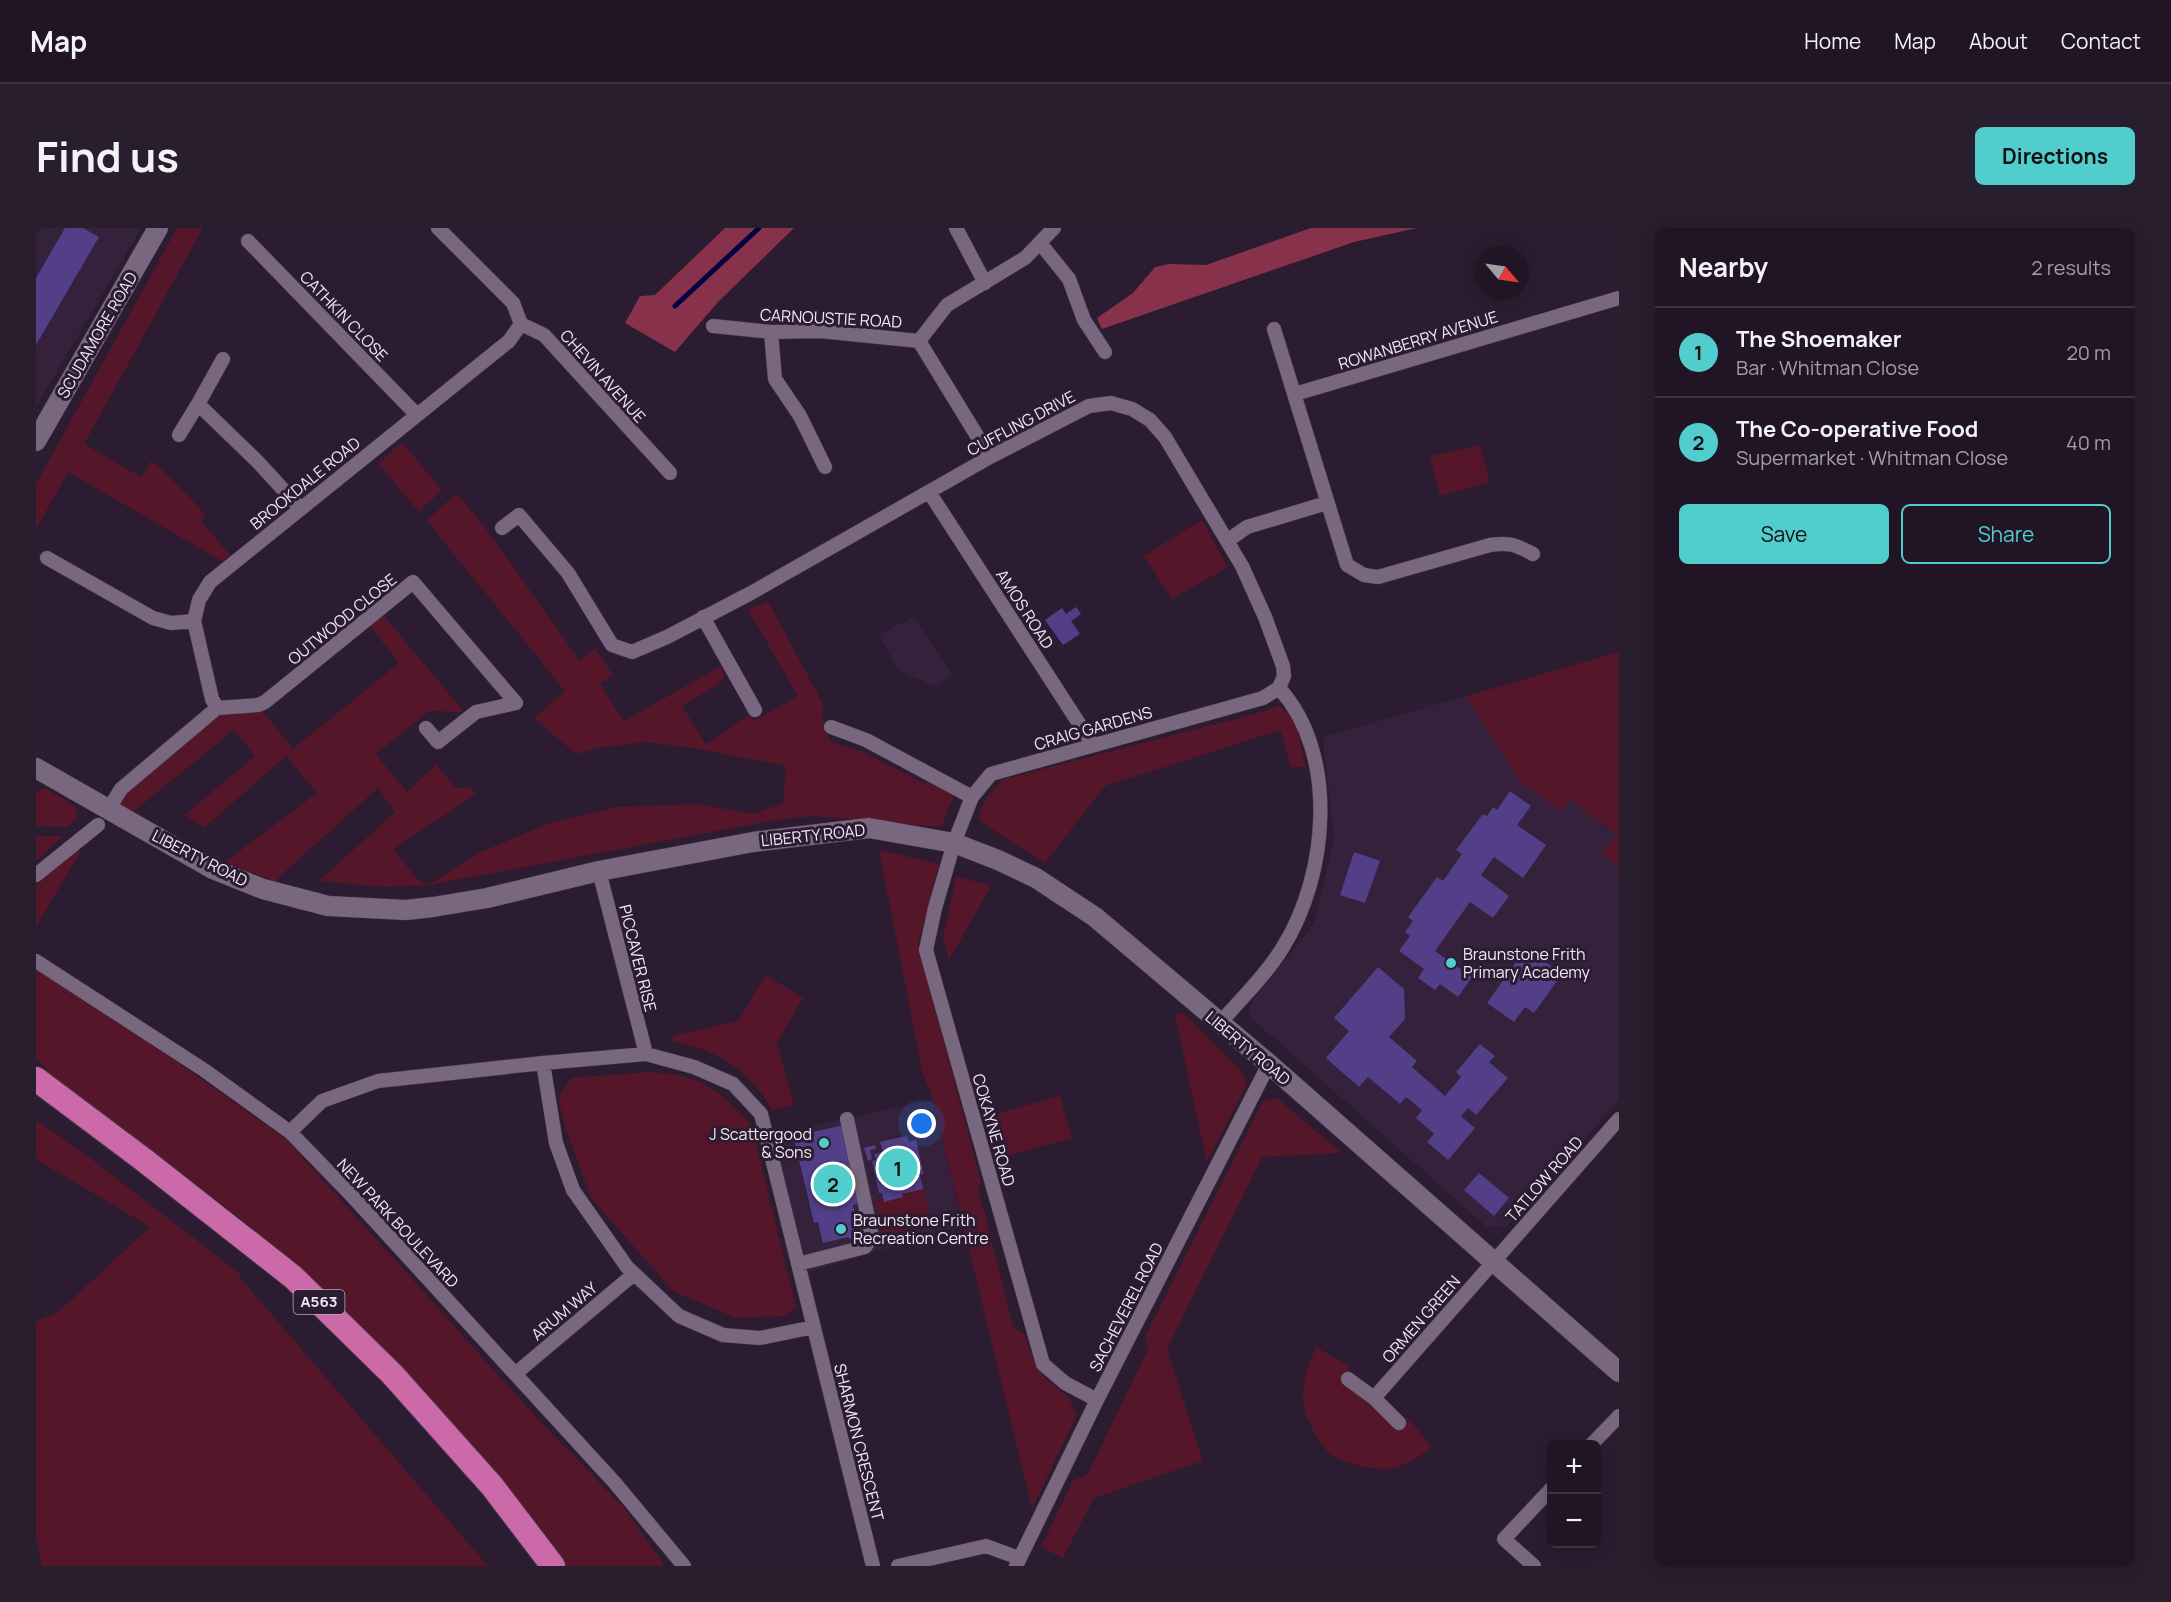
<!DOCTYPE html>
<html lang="en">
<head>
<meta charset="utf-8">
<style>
  :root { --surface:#211525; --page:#291e2d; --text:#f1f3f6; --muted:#a29fa7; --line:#3e3442; --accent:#52cdcd }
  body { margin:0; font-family:Manrope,sans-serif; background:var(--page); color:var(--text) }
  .controls { position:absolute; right:18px; bottom:18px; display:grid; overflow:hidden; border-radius:9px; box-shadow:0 3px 15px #0003 }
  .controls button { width:54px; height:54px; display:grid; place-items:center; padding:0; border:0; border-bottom:2px solid var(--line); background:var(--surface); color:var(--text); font:30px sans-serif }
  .compass { position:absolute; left:1439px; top:18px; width:54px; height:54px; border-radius:50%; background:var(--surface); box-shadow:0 3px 15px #0003; rotate:119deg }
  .you { position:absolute; left:886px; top:896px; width:21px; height:21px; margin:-15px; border:4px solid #fff; border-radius:50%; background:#1a73e8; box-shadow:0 0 0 9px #1a73e833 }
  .badge { display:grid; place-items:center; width:39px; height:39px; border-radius:50%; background:var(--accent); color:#111; font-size:20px; font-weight:700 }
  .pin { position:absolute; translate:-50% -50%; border:3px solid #fff; box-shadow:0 2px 6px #0006 }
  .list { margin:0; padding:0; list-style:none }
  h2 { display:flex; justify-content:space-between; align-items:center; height:78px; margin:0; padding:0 24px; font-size:26px }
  h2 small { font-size:20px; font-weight:400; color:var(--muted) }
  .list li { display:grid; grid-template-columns:39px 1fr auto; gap:18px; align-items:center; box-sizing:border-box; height:90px; padding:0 24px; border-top:2px solid var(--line) }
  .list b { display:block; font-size:22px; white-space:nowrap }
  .list p { margin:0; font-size:20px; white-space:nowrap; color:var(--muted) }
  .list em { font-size:20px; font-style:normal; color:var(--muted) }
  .actions { display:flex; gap:12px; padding:18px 24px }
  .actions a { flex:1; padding:14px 0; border:2px solid var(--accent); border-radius:9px; text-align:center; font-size:21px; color:var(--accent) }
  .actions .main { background:var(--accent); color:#111 }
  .map { position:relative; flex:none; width:1583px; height:1338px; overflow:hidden; border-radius:9px }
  header { display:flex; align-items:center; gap:36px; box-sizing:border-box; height:84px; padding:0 30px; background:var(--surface); border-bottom:2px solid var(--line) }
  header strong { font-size:28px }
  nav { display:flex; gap:33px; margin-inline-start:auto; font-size:21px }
  .intro { display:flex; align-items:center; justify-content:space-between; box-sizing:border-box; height:144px; padding:0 36px }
  h1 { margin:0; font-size:42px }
  .button { padding:15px 27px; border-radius:9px; background:var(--accent); color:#111; font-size:21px; font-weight:700 }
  main { display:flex; gap:36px; padding:0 36px }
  aside { flex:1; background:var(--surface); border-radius:9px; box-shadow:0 3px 15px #0003 }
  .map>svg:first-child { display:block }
</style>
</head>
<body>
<header>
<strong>Map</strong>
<nav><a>Home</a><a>Map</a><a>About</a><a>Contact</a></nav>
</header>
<div class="intro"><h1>Find us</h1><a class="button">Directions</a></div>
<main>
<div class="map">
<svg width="1583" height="1338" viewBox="0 0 1583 1338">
  <rect width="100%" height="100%" fill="#2c1c31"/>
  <path fill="#35213c" d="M0 0H105L0 179Z
    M878 388 918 448 898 458 863 443 843 407Z
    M1430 468 1486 555 1525 583 1534 572 1580 607 1566 625 1583 639V872L1471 998 1451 999 1213 788 1216 773 1278 696 1298 610 1287 509Z
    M897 872 926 997 773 1044 737 906Z"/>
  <path fill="#541628" d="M141 0H167L48 216 105 249 115 233 123 238 169 286 165 293 194 327 186 333 32 244 0 301V256Z
    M366 214 406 262 383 284 342 235Z
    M1444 217 1454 254 1404 268 1394 228Z
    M420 265 448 298 544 433 559 420 577 447 564 456 588 493 685 438 689 448 684 455 646 478 670 516 713 487 718 493 762 468 712 382 732 373 788 478 786 489 795 514 829 525 889 556 894 551 919 565 905 599 779 588 746 591 393 657 349 659 283 653 359 584 342 560 244 648 240 654 189 634 281 565 250 528 168 600 148 587 219 528 198 502 92 588 72 582 181 480 222 477 257 521 363 435 330 393 344 383 428 484 393 483 340 526 371 564 400 536 420 560 435 559 440 566 357 621 382 652 393 657 442 625 514 595 582 579 662 576 718 586 747 575 750 538 663 521 610 514 561 520 540 526 498 490 529 463 391 293Z
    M1166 292 1192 339 1136 371 1108 328Z
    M1583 424V639L1566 625 1580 606 1534 572 1525 583 1486 555 1430 468Z
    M1243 477 1260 495 1270 539H1255L1245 502 1069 558 1009 635 943 593C944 575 956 563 968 551L1226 484Z
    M9 560 39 578 42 589 32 599 0 598V564Z
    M0 608H27L0 633Z
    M39 620 44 624 0 699V657Z
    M843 622 903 636 882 716 945 954 942 960 978 1101 988 1105 996 1129 1009 1150 1033 1170 1041 1187 996 1281 896 868 886 843Z
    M920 648 955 658 913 732 907 711Z
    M0 741 93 800 250 911 502 1191 588 1280 629 1338H530L479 1271 343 1123 205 991 86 899 21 853 0 830Z
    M730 747 767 770 741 815 758 877 736 882C714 842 681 821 637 814L636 808 702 793Z
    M1146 784 1205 842 1211 856 1171 934 1139 788Z
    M613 844C663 846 684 861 716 898L760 1079 749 1088 700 1090 637 1063 555 970 529 899 522 870 535 850Z
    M1024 868 1036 910 964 930 952 888Z
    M1241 870 1306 925 1226 929 1131 1121 1167 1233 1058 1270 1027 1330 1005 1319 1037 1252 1051 1247 1112 1122 1109 1109 1227 873Z
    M0 892 54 930 203 1045 206 1052 452 1338H6L0 1310V1093L21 1085 114 999 0 931Z
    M887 961 897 998 860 1008 847 1004 840 973 848 971 849 974 866 970V966Z
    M1280 1119 1313 1138 1312 1151 1363 1195 1372 1190 1396 1219C1383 1229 1368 1239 1351 1241 1338 1242 1307 1235 1297 1228 1284 1218 1267 1188 1267 1172 1266 1152 1273 1136 1280 1119Z"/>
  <path fill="#87324a" d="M689 0H758L682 74 639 124 589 95 604 68 619 67Z
    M1275 0H1381L1318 14 1066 101 1061 90 1097 65 1119 39 1133 36 1170 37Z"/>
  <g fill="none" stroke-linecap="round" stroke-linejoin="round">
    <path stroke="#040145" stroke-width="5" d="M639 78 723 0"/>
  </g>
  <path fill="#523f88" d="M29 0H47L63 9 0 117V50Z
    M1040 379 1045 386 1035 393 1044 406 1027 417 1009 392 1026 380 1030 386Z
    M1474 563 1495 578 1481 597 1510 617 1487 650 1458 629 1445 647 1473 668 1457 690 1434 674 1399 723 1436 749 1422 769 1404 756 1399 762 1382 750 1388 741 1363 723 1374 708 1369 704 1377 693 1372 689 1401 649 1407 653 1426 626 1420 622 1447 586 1451 588 1457 579 1461 582Z
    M1318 624 1344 633 1329 675 1304 667Z
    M1490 720 1526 746 1498 785 1489 779 1478 794 1451 775Z
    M1342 739 1368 761 1369 791 1353 809 1381 833 1376 839 1409 868 1425 849 1420 844 1444 816 1459 828 1453 834 1472 850 1440 887 1432 880 1425 888 1439 900 1412 932 1391 914 1398 906 1380 890 1386 882 1370 869 1364 876 1332 849 1323 859 1290 830 1313 803 1298 790Z
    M804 898 808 900 825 975 817 977 819 986 827 984 829 995 825 996 827 1006 819 1008 820 1010 813 1011V1009L787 1015 782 994 778 995 756 902 763 907Z
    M871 908 873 914 880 912 888 946 884 947 887 961 866 966 867 969 848 974 846 965H843L836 933 840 932 838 926 847 924 844 914Z
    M839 917 840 921 834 922 836 931 832 933 828 920Z
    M1443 945 1473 970 1458 988 1428 962Z"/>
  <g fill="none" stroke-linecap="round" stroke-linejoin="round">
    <defs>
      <path id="street" d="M402 0 477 75 485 96 508 107 634 245
        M920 0 949 55
        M212 13 380 186
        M1004 15 1033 51 1048 92 1069 124
        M677 98 735 104 784 103 883 113 954 229
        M1238 101 1311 337 1328 347 1342 349 1454 317C1474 314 1480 317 1497 326
        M735 104 739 151 764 188 789 239
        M883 113 911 77 989 30 1018 0
        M187 131 162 176 222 234 264 280
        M1259 166 1583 70
        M143 207 162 176
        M893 264 1057 517
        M466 300 483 287 532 345 576 417 596 424 631 409 715 365 954 229 1053 178 1075 175 1096 181 1114 192 1129 209 1206 338 1229 389 1247 438 1248 448 1243 460 1227 470 955 546 936 569 918 615 899 680 890 722 1007 1136 1029 1155 1061 1172
        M1191 313 1211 299 1291 275
        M11 330 117 390 135 395 158 393
        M667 389 719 482
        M181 480 176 471 158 393 163 372 174 354 473 113 485 96
        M795 499 830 512 936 569
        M72 582 85 561 181 480 222 477 229 474 377 354 480 475 440 484 402 514 390 500
        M563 643 610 826
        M0 647 62 597
        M0 733 168 842 254 904 317 969 579 1255 648 1338
        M1183 796C1205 771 1230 747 1247 719 1292 647 1303 526 1243 460
        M507 835 520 915 537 962 591 1039 643 1088 687 1107 724 1110 778 1099
        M254 904 286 873 342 853 507 835 610 826 658 839 697 856 725 886 837 1338
        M762 1036 829 1019 836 1009 811 891
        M479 1146 598 1046
        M1312 1151 1338 1170 1363 1195
        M1338 1170 1583 891
        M1556 1216 1583 1188
        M862 1338 950 1318 983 1330
        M980 1338 1061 1172 1233 836
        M1498 1338 1468 1311 1516 1260"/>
      <path id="secondary" d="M0 213 122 0
        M0 540 177 641 227 661 292 678 370 682 397 679 451 670 563 643 717 614 833 600 918 615 962 632 1000 650 1059 689 1233 836 1583 1144"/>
      <path id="highway" d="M0 851 108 932 257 1049 356 1146 456 1258 517 1338"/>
    </defs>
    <use href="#street" stroke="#453849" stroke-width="15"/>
    <use href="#secondary" stroke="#453849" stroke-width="21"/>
    <use href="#highway" stroke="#453849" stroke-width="26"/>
    <use href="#street" stroke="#79667f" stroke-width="14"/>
    <use href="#secondary" stroke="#79667f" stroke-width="20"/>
    <use href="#highway" stroke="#cb69a9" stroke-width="24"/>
  </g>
  <g fill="#52cdcd" stroke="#2c1c31" stroke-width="2">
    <circle cx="1415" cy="735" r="6"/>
    <circle cx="788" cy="915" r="6"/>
    <circle cx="805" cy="1001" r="6"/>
  </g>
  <g text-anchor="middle" stroke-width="6" stroke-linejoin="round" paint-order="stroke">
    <rect fill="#2c1c31" stroke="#b7aaba" stroke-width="1.5" x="257.5" y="1062" width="51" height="24" rx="4.5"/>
    <g font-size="15" font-weight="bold" fill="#f2e7f5">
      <text x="283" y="1079">A563</text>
    </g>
    <g font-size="16" fill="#f2e7f5" stroke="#2c1c31">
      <text transform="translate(308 88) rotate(46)" y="6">CATHKIN CLOSE</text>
      <text transform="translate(795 90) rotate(3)" y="6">CARNOUSTIE ROAD</text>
      <text transform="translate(61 107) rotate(-60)" y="6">SCUDAMORE ROAD</text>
      <text transform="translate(1382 112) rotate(-17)" y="6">ROWANBERRY AVENUE</text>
      <text transform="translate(567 148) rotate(48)" y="6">CHEVIN AVENUE</text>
      <text transform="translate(985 195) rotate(-28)" y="6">CUFFLING DRIVE</text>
      <text transform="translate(269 255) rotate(-39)" y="6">BROOKDALE ROAD</text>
      <text transform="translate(989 381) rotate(57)" y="6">AMOS ROAD</text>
      <text transform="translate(306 391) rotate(-39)" y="6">OUTWOOD CLOSE</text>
      <text transform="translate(1057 500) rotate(-16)" y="6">CRAIG GARDENS</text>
      <text transform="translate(777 607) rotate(-6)" y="6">LIBERTY ROAD</text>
      <text transform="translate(164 630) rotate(27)" y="6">LIBERTY ROAD</text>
      <text transform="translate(602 730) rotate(76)" y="6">PICCAVER RISE</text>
      <text transform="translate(1212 820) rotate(40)" y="6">LIBERTY ROAD</text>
      <text transform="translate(958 902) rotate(74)" y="6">COKAYNE ROAD</text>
      <text transform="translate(1508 951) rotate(-49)" y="6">TATLOW ROAD</text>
      <text transform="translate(362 995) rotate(47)" y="6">NEW PARK BOULEVARD</text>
      <text transform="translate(1090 1079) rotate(-63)" y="6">SACHEVEREL ROAD</text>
      <text transform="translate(528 1083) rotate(-40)" y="6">ARUM WAY</text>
      <text transform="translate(1385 1091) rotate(-49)" y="6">ORMEN GREEN</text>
      <text transform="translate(823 1214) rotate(76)" y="6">SHARMON CRESCENT</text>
    </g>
    <g font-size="16" fill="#f2e7f5" stroke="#2c1c31" text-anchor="start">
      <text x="1427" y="732">Braunstone Frith<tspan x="1427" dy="18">Primary Academy</tspan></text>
      <text x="776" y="912" text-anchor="end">J Scattergood<tspan x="776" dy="18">&amp; Sons</tspan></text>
      <text x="817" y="998">Braunstone Frith<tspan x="817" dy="18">Recreation Centre</tspan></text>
    </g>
  </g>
</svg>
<div class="controls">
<button>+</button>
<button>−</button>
</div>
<svg class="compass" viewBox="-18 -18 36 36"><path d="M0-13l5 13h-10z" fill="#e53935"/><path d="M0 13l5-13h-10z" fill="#a29fa7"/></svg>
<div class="you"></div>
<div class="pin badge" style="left:862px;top:940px">1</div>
<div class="pin badge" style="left:797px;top:956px">2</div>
</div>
<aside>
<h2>Nearby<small>2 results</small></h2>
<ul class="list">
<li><span class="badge">1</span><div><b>The Shoemaker</b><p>Bar · Whitman Close</p></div><em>20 m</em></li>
<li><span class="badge">2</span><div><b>The Co-operative Food</b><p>Supermarket · Whitman Close</p></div><em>40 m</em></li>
</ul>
<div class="actions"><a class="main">Save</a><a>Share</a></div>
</aside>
</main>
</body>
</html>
